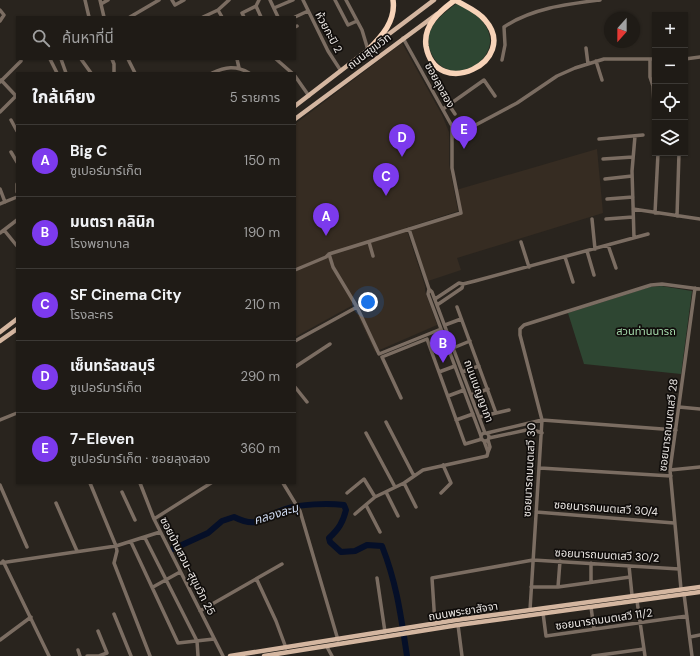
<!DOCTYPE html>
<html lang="th">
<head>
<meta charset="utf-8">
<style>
  :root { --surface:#1f1b16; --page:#27241f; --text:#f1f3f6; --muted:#a1a1a1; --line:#3c3935; --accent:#7c3aed }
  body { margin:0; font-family:"DM Sans","Noto Sans Thai",sans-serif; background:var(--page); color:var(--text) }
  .controls { position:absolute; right:12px; top:12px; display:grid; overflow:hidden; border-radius:0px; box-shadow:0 1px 3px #0004 }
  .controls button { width:36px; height:36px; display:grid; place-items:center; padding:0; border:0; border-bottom:1px solid var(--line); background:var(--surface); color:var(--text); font:20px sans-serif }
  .compass { position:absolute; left:604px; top:12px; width:36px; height:36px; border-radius:50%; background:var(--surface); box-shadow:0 1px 3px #0004; rotate:201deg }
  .you { position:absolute; left:368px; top:302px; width:14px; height:14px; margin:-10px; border:3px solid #fff; border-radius:50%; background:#1a73e8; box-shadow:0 0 0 6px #1a73e833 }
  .badge { display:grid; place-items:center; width:26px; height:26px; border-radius:50%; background:var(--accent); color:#fff; font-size:13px; font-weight:700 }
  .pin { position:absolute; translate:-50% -33px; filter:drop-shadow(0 1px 2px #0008) }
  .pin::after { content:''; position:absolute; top:21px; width:14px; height:12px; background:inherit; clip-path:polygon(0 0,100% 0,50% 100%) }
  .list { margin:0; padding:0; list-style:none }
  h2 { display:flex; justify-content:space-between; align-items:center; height:52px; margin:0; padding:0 16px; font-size:17px }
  h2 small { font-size:13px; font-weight:400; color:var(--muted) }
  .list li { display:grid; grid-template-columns:26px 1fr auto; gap:12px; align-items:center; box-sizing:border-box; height:72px; padding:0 16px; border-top:1px solid var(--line) }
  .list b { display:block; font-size:15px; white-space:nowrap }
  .list p { margin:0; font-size:13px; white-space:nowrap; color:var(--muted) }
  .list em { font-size:13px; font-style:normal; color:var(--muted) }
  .icon { flex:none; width:22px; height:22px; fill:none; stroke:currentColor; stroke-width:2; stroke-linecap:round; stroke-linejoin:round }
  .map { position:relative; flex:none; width:700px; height:656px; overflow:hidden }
  .search { position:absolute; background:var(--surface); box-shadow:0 1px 3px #0004; left:16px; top:16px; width:280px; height:44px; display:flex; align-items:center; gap:10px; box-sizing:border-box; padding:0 14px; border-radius:0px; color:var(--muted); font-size:15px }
  .panel { position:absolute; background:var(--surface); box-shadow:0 1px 3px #0004; left:16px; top:72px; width:280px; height:412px; border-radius:0px }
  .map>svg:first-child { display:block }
</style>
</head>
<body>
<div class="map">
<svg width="700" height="656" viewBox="0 0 700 656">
  <rect width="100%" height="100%" fill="#29241e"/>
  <path fill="#362c22" d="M402 43 442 115 449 132V164L458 211 406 228 425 286V291L437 325 375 352 353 305 295 337V124Z
    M597 149 603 213 457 258 461 270 428 281 411 230 462 214 456 190Z"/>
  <path fill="#2e4632" d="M457 3C466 9 476 13 482 21 513 57 446 96 430 50 423 27 442 15 457 3Z
    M661 286 692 291 681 374 584 364 568 313 650 287Z"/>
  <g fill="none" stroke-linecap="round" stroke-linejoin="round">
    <path stroke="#050f28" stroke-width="6" d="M173 549 208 533 222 521 234 517C260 530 263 516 285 509 300 504 328 503 344 505L346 510C343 522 339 529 329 538L330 542 341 552 355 551 367 545 382 546C397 584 401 617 407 656"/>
    <path stroke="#7b6d62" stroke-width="3.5" d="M85 0 89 17
      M100 0 104 17
      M172 0 175 5 184 0
      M270 0 278 17
      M303 0 328 51 341 71
      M335 0 348 25 357 21
      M346 0 362 30 368 50
      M101 4 108 0
      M256 6 261 17
      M274 8 293 0
      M0 10 4 15 0 21
      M218 10 222 17
      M130 17 159 0
      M203 17 218 10 229 0
      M244 17 242 13 256 6 259 0
      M295 17 308 11
      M295 27 297 26
      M586 48 588 64
      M50 59 57 73
      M61 59 66 73
      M81 59 91 73
      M112 59 114 64V73
      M128 59 135 73
      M237 59 239 68
      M276 59 292 73
      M685 59 700 57
      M502 60 505 45 504 27C532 8 568 4 600 0
      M650 60V77L653 86 655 122
      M596 61 602 80
      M212 73C225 67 236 65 249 73
      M295 76 309 96
      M1 80 17 97
      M0 82 21 61
      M449 105 455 114
      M443 109 484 80 495 96
      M0 112 16 96
      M11 120 17 131
      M453 137 517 103 557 76 575 68 604 59H655
      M599 139 643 135
      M11 152 17 162
      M603 159 633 157
      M605 179 632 176
      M17 184V192
      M0 189 5 202
      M607 199 633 197
      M0 204 17 197
      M633 209 700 219
      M655 213 658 153
      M677 216 679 153
      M592 219 595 249
      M606 219 633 217
      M409 229 429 289 432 292 485 433
      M4 230 17 246
      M0 233 17 220
      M634 238 632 171 635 136
      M369 242 373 256
      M521 242 529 267
      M608 245 616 268
      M587 251 594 275
      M329 254 333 267 357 307 379 354 441 329
      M565 257 573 282
      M295 270 326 257 329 254 461 213 452 168V126L403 38
      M429 289 428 294 481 436
      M435 299 459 283 463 284 475 281 648 234
      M437 305 462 288 463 284
      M457 307 496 413
      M445 325 461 319
      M295 341 357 307
      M453 348 470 341
      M295 367 330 344
      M439 372 455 366
      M462 372 479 366
      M295 387 307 402
      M471 395 488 389
      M448 396 464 390
      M401 398 382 357 427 339 465 444 482 439
      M679 407 700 409
      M479 417 509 410
      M0 420 17 413
      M456 420 473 414
      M386 422 414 476
      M481 437a4 4 0 1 1 8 0a4 4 0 1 1-8 0Z
      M366 433 395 487
      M487 433 542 420 676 430
      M489 438 531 429 542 433
      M488 440 490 447 488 452
      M484 441 488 452
      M540 468 671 476
      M670 470 700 467
      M90 483 116 546 117 551 114 563 150 656
      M140 483 154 519 223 656
      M283 483 300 511 338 640
      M404 483 416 507
      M0 485 27 547
      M122 492 135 520
      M386 492 398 516
      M347 493 364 479 375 497
      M441 493 451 483 443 465
      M56 503 77 551
      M366 505 380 532
      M536 512 674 523
      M355 514 375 497 404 483 423 470 487 456 488 452
      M154 519 211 483
      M145 538 197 641 198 656
      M131 542 178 643 214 639
      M3 561 49 656
      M0 563 116 546 160 532
      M629 566 632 595
      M377 578 385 632
      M257 580 276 621 286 648
      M591 582V563
      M153 587 180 572
      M531 587H558L630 577
      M558 587 560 561
      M681 589 670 470 695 288
      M684 594 692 656
      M637 601 645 656
      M591 607 594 629
      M530 610 542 420 520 335V329L524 325 651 285 662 284 700 289
      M200 611 282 564
      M543 613 546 636 687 616
      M114 614 131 656
      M435 624 432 578 533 560 679 569
      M458 625 462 656
      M690 637 700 635
      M0 640 31 617
      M327 647 332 656
      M78 650 80 656
      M87 656H99L107 653 98 631
      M593 656 644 649"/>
    <path stroke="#d4b6a0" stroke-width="4.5" d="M377 43 434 0
      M295 106 369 49
      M295 119 437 14
      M0 332 17 319
      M0 341 17 329
      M230 656 456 620 700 587
      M264 656 458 625 700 592"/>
    <path stroke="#f7d3b8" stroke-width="5.5" d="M455 0C465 6 478 11 485 20 521 61 436 102 426 46 423 25 440 11 455 0Z
      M368 50C382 36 396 21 393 0"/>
  </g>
  <g text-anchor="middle" stroke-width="3.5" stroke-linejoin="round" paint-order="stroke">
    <g font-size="11" fill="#ece8e5" stroke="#100d0b">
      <text transform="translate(329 32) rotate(62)" y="4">ห้วยกะปิ 2</text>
      <text transform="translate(369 51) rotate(-37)" y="4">ถนนสุขุมวิท</text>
      <text transform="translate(440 85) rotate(61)" y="4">ซอยลุงสอง</text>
      <text transform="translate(479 391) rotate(70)" y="4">ถนนเบญญาภา</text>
      <text transform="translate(668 425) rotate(-83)" y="4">ซอยนารถมนตเสวี 28</text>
      <text transform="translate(529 470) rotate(-87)" y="4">ซอยนารถมนตเสวี 30</text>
      <text transform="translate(606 508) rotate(4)" y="4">ซอยนารถมนตเสวี 30/4</text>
      <text transform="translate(607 555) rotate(3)" y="4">ซอยนารถมนตเสวี 30/2</text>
      <text transform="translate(188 566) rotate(63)" y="4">ซอยบ้านสวน-สุขุมวิท 25</text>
      <text transform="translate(463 611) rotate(-9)" y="4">ถนนพระยาสัจจา</text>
      <text transform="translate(604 619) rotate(-8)" y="4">ซอยนารถมนตเสวี 11/2</text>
    </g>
    <g font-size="11" fill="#a4d9ab" stroke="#100d0b">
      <text x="646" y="335">สวนท่านนารถ</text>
    </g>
    <g font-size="12" font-style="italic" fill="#d2def5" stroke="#100d0b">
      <text transform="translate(276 514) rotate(-17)" y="4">คลองละมุ</text>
    </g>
  </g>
</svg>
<div class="controls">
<button>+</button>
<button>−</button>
<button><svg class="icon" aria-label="locate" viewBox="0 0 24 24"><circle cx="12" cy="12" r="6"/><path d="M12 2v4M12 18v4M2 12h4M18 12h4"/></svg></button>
<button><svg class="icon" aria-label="layers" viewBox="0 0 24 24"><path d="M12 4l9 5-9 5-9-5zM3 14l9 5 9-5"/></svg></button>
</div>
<svg class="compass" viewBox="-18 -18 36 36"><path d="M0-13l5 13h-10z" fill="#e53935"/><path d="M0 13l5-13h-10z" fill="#a1a1a1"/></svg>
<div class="you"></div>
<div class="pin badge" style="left:326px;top:236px">A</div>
<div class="pin badge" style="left:443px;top:363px">B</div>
<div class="pin badge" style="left:386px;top:196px">C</div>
<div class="pin badge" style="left:402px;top:157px">D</div>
<div class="pin badge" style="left:464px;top:149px">E</div>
<div class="search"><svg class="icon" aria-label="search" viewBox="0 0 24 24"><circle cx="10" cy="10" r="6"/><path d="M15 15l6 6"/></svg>ค้นหาที่นี่</div>
<section class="panel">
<h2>ใกล้เคียง<small>5 รายการ</small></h2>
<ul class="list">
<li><span class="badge">A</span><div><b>Big C</b><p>ซูเปอร์มาร์เก็ต</p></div><em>150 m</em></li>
<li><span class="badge">B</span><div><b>มนตรา คลินิก</b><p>โรงพยาบาล</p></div><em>190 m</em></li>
<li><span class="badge">C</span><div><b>SF Cinema City</b><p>โรงละคร</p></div><em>210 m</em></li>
<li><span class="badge">D</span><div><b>เซ็นทรัลชลบุรี</b><p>ซูเปอร์มาร์เก็ต</p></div><em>290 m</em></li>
<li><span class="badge">E</span><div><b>7-Eleven</b><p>ซูเปอร์มาร์เก็ต · ซอยลุงสอง</p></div><em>360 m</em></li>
</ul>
</section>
</div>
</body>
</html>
